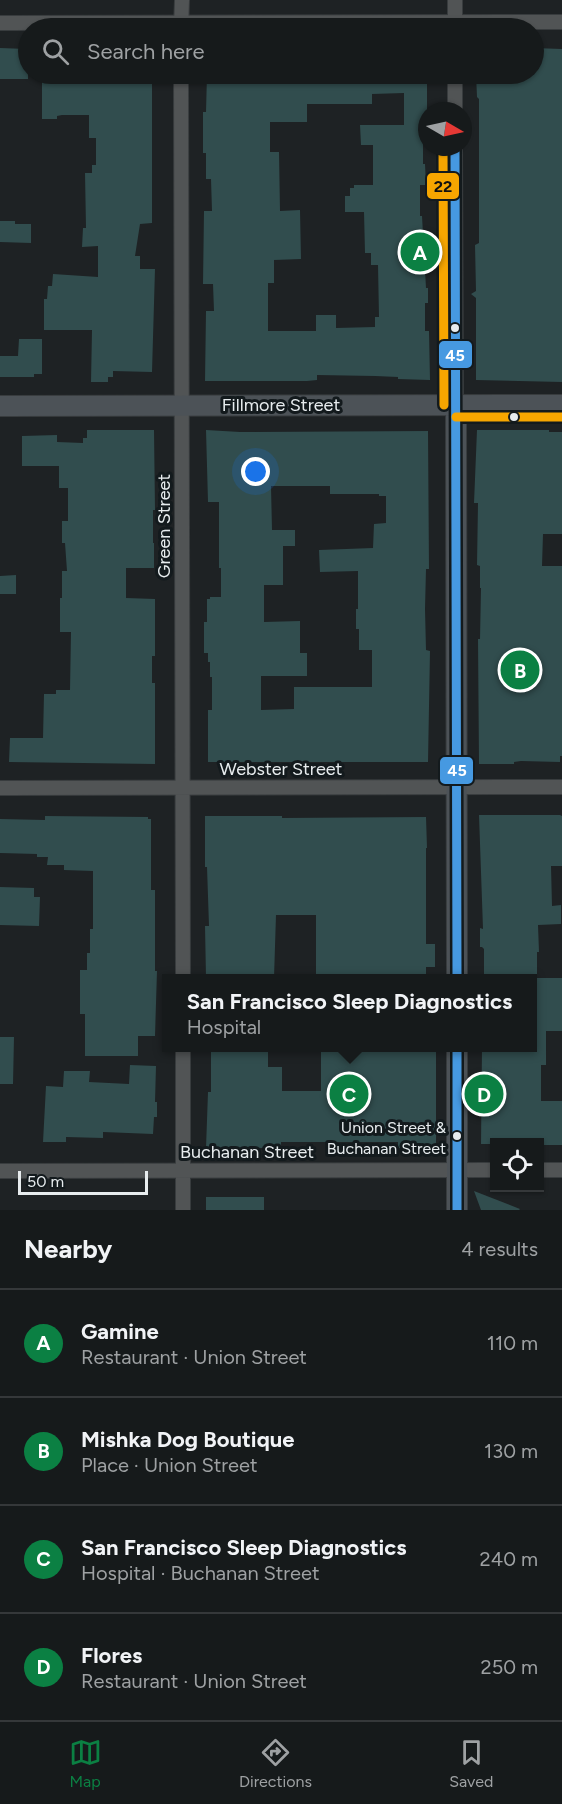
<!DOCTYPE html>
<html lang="en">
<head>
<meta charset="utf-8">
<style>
  :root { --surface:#161a1b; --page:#232728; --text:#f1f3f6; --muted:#9ea1a3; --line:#35383a; --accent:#0b8043 }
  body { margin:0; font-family:Figtree,sans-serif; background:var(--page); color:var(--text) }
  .controls { position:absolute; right:18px; bottom:18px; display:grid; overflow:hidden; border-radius:0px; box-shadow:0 2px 4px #0004 }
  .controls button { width:54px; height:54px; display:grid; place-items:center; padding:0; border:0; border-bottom:2px solid var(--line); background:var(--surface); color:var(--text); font:30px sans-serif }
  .compass { position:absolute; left:418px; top:102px; width:54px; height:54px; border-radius:50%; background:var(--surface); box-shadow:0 2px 4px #0004; rotate:99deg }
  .scale { position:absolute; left:18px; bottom:15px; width:130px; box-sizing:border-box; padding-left:6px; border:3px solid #e7ecee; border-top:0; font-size:16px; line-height:21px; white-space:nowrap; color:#e7ecee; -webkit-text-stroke:4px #131a1d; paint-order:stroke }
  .you { position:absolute; left:256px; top:472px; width:21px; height:21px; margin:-15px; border:4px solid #fff; border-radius:50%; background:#1a73e8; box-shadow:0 0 0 9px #1a73e833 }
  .badge { display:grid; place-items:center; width:39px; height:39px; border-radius:50%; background:var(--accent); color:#fff; font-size:20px; font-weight:700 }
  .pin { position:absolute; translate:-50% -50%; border:3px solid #fff; box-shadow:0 2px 6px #0006 }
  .popup { position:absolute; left:162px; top:974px; width:375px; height:78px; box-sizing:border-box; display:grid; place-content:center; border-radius:0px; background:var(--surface); filter:drop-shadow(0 2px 4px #0005); font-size:20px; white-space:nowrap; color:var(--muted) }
  .popup b { font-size:22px; color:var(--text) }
  .popup::after { content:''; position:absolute; left:50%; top:100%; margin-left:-12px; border:12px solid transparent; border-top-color:var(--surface) }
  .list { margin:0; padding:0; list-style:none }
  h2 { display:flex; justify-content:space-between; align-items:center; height:78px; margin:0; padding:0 24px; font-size:26px }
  h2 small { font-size:20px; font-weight:400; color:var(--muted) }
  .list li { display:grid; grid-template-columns:39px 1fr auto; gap:18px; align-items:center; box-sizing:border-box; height:108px; padding:0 24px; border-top:2px solid var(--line) }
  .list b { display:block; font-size:22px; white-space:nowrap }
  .list p { margin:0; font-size:20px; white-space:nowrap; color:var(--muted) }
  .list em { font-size:20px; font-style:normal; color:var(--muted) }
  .icon { flex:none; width:33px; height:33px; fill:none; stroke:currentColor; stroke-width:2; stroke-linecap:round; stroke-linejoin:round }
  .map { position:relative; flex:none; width:562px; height:1210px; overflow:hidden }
  .search { position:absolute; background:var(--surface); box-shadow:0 2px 4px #0004; left:18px; right:18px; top:18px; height:66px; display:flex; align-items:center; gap:15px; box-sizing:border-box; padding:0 21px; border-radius:33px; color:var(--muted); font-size:22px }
  .sheet { height:510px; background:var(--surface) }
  nav { display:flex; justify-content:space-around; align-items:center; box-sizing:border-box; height:84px; border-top:2px solid var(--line); background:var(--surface); font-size:16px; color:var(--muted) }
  nav a { display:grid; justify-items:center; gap:3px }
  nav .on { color:var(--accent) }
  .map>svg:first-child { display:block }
</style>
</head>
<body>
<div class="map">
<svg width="562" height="1210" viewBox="0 0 562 1210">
  <rect width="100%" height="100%" fill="#1e2224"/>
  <path fill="#314d4e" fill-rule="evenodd" d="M0 48 27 49 28 51V79H0Z
    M534 48 562 49V382L476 380V298L471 294 476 291 475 245 479 243V99L477 97 476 74H534Z
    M42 74H152V223L140 224 135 256H140V269H155L152 372 113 371V377H108V382H91L92 330H44V299H47L48 286H52L53 274 98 277V246L82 247 83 228H86L85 173H92V165H96V138H89V115H62L57 116V119H42Z
    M207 74H427V117H423V164H425L426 185H420V216H422L426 288H428V303H425V331H429L430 380 398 379V377L375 376 317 375V380L307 381H205L206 311H214L213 284H203L204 211H212L211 179H206V153H203V112H206ZM404 93V125H360L361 145H373V185H354V188H350V196H345V212H364L365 253H371V265H378L379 317H375V327L336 328V315H316V331H268V283H274V260L301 259 300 210 280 211 279 152H270V122H307V104H372V94Z
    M0 221H15V224H31V243L0 242Z
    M19 339H42V374H34V377H0V356H18Z
    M87 430H154L155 510H153V543H154V568H126V598L155 599V656H152V683H155V764L9 762 10 738H43L44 694H56V690H70L71 632H60V598H62V571H67L65 543H62V521H68V488H59V466H22V436L57 435V442L83 443V438H87Z
    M206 430 240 432 428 431 429 569H426L425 609 426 650 430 651 428 762H208V710H212V677H210V662H208V653H204V622H207V599H210V597H221V568H219V502H208ZM271 486H330V494H379V496H386V523L374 524 373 548 319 550 320 572 358 571V609H356V629H359V650H372V687H294V709L261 710V676H307V653H300V621L264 622V585H283V546H295V530H272Z
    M477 430H549V432H562V534H543L542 566H562V756H560V762L521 761 514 762V764H479L478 639H480L481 588H480V566L477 565 478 503H474Z
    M16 575V594H0V576Z
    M479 815H560L562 816V866H551L552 906 561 905V924L538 925 539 952H537V978H562V1031H546V1065H541V1101H562V1145H540V1143H495V1144H481L482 1047H532V978H484V949L482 947H480V928L483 929Z
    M45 816 148 817V819H151V890H155V971H157L155 1036H138V1056H85V1014H80V970H87V953H90V929H93V871L64 870V865H47L48 857H37V854L0 853V819L45 820Z
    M205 816H282V818L426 817 427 848H426V944H435V967H426V978H316V915H276L274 978H206L205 926H209L207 867H205Z
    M0 887 34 888V897H40L39 926 0 925Z
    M0 1037H14L13 1084H0Z
    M232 1047H262V1050H268V1067H282V1091H321V1047H408V1051H436V1148H398V1142H281V1148H206L208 1092H211V1050H213V1048Z
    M130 1065 156 1066 155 1102H157V1117H154L153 1134 103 1132V1138L66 1137V1142H43L46 1086 63 1087 64 1071H90L89 1082 129 1084Z
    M474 1191 520 1209 519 1210H481Z
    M206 1197H264V1210H206Z"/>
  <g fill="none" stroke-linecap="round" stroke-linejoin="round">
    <defs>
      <path id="street" d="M0 23 562 22
        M181 28 182 0
        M455 28V0
        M181 74 183 978
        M455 74V111
        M455 147 456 405
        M0 788 562 787
        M183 1048V1210
        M540 1170H562
        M0 1171 494 1170"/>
      <path id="secondary" d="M456 405 457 978
        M0 406 562 405
        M457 1048V1210"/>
    </defs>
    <use href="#street" stroke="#383c3e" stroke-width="16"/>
    <use href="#secondary" stroke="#383c3e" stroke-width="22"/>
    <use href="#street" stroke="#515455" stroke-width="14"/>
    <use href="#secondary" stroke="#4c5257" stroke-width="20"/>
    <defs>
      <path id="bus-1" d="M455 147 457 978
        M457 1048V1210"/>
      <path id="bus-2" d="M443 147 444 405
        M456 417H562"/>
    </defs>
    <use href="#bus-1" stroke="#131a1d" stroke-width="14"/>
    <use href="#bus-2" stroke="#131a1d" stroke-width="14"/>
    <use href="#bus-1" stroke="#4699e1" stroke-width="9"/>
    <use href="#bus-2" stroke="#f7a600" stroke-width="9"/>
  </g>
  <g fill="#e7ecee" stroke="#131a1d" stroke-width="2">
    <circle cx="455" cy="328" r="5"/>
    <circle cx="514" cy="417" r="5"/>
    <circle cx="457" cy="1136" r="5"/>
  </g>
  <g text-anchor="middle" stroke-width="6" stroke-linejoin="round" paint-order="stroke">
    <g font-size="16" fill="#e7ecee" stroke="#131a1d" text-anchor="end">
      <text x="446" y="1133">Union Street &amp;<tspan x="446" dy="21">Buchanan Street</tspan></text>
    </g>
    <g font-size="18" fill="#e7ecee" stroke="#131a1d">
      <text x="281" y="411">Fillmore Street</text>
      <text transform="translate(164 526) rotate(-90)" y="6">Green Street</text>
      <text x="281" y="775">Webster Street</text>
      <text x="247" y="1158">Buchanan Street</text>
    </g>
  </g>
  <g stroke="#131a1d" stroke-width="2">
    <rect x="426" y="172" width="34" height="28" rx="6" fill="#f7a600"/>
    <rect x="438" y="340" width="35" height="29" rx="6" fill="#4699e1"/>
    <rect x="439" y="756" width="35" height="29" rx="6" fill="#4699e1"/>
  </g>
  <g font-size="16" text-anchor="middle" font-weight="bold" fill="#fff">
    <text x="455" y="361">45</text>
    <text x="457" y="776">45</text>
  </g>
  <g font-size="16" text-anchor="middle" font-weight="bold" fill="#111">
    <text x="443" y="192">22</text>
  </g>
</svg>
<div class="controls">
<button><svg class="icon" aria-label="locate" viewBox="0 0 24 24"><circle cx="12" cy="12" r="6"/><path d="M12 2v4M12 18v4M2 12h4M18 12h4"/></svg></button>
</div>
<svg class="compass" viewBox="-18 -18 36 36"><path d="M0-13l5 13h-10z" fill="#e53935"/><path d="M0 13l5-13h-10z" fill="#9ea1a3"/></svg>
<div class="scale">50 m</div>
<div class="you"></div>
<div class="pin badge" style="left:420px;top:252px">A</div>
<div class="pin badge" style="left:520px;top:670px">B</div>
<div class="pin badge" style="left:349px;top:1094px">C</div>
<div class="popup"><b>San Francisco Sleep Diagnostics</b>Hospital</div>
<div class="pin badge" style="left:484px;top:1094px">D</div>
<div class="search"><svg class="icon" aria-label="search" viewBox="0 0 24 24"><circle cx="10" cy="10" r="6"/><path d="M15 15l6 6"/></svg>Search here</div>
</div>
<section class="sheet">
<h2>Nearby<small>4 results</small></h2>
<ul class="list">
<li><span class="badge">A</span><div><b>Gamine</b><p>Restaurant · Union Street</p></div><em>110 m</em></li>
<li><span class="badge">B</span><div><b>Mishka Dog Boutique</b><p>Place · Union Street</p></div><em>130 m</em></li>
<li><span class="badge">C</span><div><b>San Francisco Sleep Diagnostics</b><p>Hospital · Buchanan Street</p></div><em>240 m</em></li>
<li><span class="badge">D</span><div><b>Flores</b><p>Restaurant · Union Street</p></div><em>250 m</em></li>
</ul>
</section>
<nav>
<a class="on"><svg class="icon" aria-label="map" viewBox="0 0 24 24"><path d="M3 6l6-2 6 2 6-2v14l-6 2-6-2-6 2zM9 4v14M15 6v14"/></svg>Map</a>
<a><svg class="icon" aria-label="directions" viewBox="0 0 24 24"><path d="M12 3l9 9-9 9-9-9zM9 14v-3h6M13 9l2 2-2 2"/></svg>Directions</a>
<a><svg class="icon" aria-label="saved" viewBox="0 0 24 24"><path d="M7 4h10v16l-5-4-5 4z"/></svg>Saved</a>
</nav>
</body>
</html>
